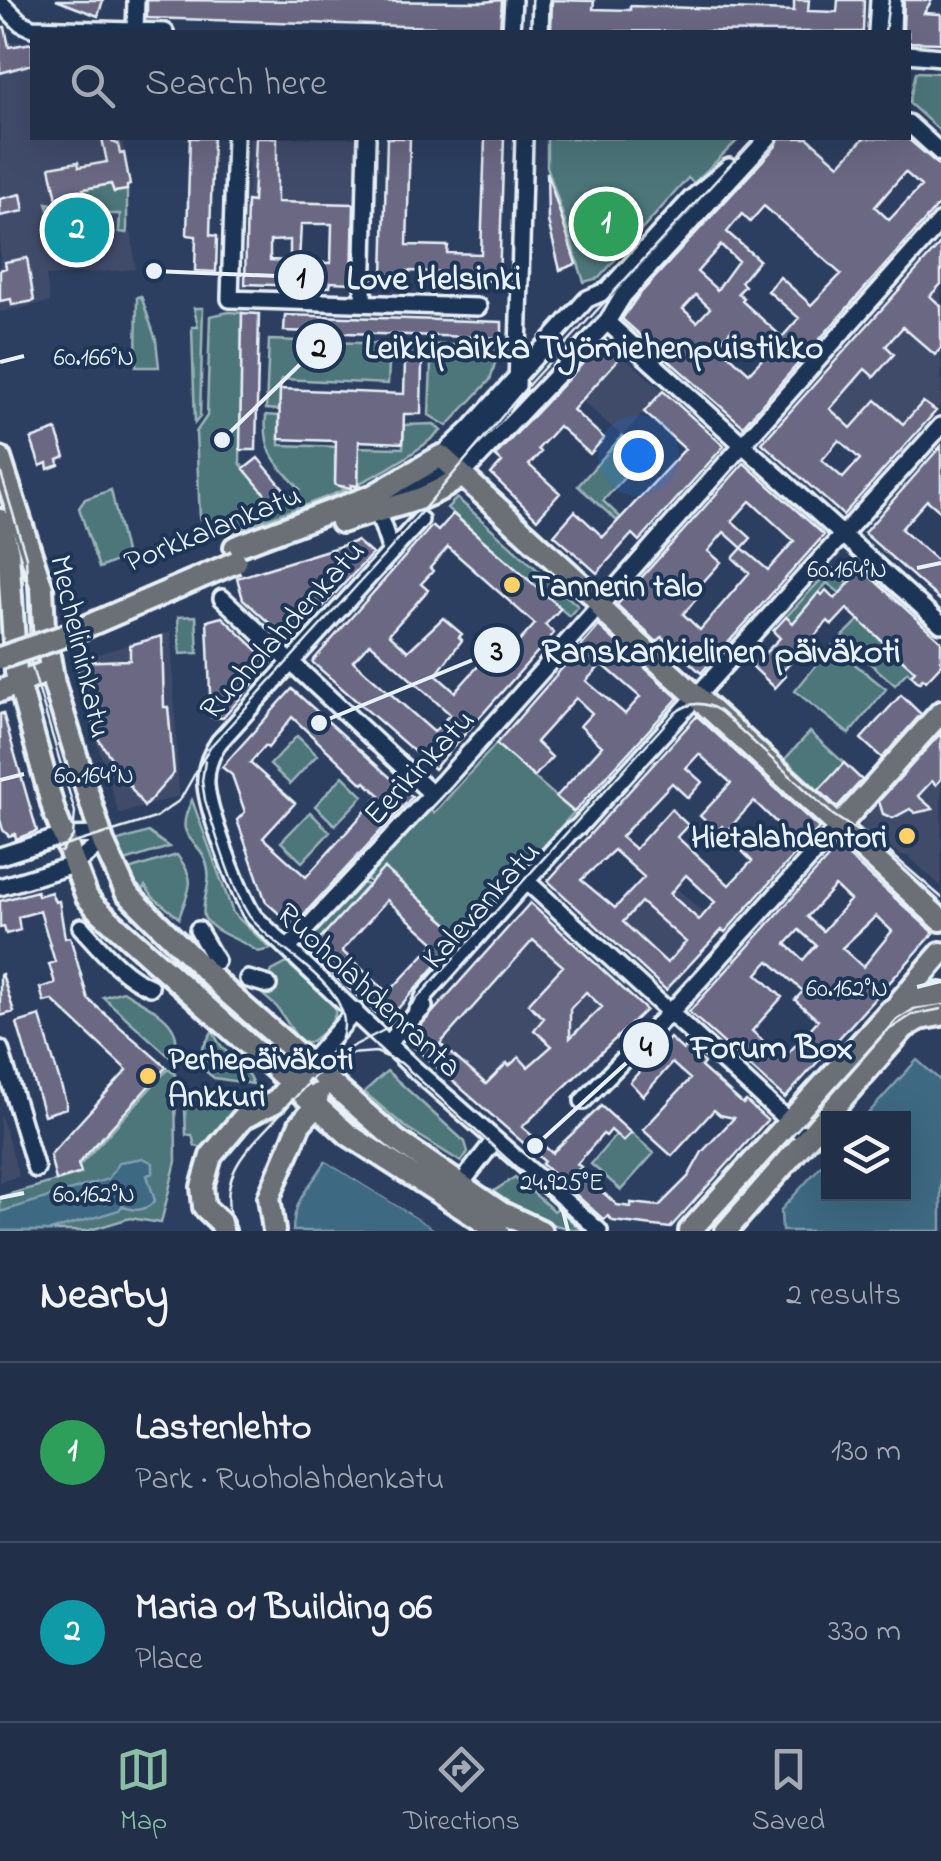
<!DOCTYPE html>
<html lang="en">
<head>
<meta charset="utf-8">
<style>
  :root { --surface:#222f48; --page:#2e3b52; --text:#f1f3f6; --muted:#a2a9b4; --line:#3f4a60; --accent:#8abfa5 }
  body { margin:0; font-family:"Indie Flower",sans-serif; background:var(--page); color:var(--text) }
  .controls { position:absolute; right:30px; bottom:30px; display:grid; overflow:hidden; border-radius:0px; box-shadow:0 10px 40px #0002 }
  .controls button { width:90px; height:90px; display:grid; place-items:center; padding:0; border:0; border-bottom:2px solid var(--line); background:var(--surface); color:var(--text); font:50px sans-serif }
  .you { position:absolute; left:638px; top:455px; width:35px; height:35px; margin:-25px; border:8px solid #fff; border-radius:50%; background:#1a73e8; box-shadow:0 0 0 15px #1a73e833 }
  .badge { display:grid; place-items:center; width:65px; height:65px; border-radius:50%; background:var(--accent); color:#fff; font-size:32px; font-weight:700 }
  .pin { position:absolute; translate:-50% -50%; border:5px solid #fff; box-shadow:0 2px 10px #0006 }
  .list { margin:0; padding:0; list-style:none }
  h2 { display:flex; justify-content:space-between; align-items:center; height:130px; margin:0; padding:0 40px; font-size:42px }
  h2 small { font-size:32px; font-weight:400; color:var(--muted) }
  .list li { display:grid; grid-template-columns:65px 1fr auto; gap:30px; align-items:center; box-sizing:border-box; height:180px; padding:0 40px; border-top:2px solid var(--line) }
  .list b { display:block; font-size:38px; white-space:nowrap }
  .list p { margin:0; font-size:32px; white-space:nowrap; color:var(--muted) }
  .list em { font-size:32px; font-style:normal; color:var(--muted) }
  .icon { flex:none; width:55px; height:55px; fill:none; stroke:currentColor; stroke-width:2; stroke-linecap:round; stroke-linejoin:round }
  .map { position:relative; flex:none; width:941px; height:1231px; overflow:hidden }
  .search { position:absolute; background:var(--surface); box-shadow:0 10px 40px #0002; left:30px; right:30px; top:30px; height:110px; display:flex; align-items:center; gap:25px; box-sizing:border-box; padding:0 35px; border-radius:0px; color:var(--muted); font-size:38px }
  .sheet { height:490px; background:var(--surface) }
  nav { display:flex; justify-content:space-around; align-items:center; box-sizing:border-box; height:140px; border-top:2px solid var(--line); background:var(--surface); font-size:28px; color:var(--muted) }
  nav a { display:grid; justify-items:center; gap:5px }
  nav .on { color:var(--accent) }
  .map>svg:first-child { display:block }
</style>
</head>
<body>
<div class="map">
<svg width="941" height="1231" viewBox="0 0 941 1231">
  <rect width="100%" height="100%" fill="#2d3f60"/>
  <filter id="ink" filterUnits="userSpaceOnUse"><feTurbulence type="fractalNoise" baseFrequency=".01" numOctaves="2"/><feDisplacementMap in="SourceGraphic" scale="20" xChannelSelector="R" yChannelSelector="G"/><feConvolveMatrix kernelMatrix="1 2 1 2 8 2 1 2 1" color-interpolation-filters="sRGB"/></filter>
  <g filter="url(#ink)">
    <path fill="#404b6a" d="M32 41V138H122L131 185 127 186V232L132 234 135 269 46 276 50 302 0 312V43Z
      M249 138H357L355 225 246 222Z
      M941 243V405L915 435 876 400 839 440 798 403Z
      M601 336 663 391 622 436 561 382Z
      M171 632 179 796 119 814 72 662Z
      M941 729V886L908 856 901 855 860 827 883 794Z
      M664 877 722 930 666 990 609 937Z
      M530 903 646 1010 513 1137 407 1041Z
      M0 1113 19 1176 0 1182Z"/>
    <path fill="#4e767a" stroke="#9bb4b9" stroke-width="2.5" d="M916 72 941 73V132L909 103Z
      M547 138H740L694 183 688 178 599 278 584 282 547 166Z
      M111 184 114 192 127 190V233L119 232 120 214H93L90 220 64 219 63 239 55 238 47 203 65 207 87 205 85 189Z
      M141 296 156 340 159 367H136L137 297Z
      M194 308H203L200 417 195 423 192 327H198Z
      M229 312 242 313 240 463 276 507 300 489C276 463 263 454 266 415L279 416V445L343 447 335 456V484L343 488 358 485 359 456 349 455V447L403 448 404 425 434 424 441 431C378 486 310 502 234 531L236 520 200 519 196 432 207 416 210 316Z
      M269 340 390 344 388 384 281 379 279 410 266 409Z
      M406 344 500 346 490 380 447 426 429 415 431 363 405 362Z
      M622 436 644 456 603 501 620 517 617 521 578 486Z
      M111 490 126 557 99 568 79 508 85 499Z
      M457 498 578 606 569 616 447 508Z
      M832 568 849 583 840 593 827 583 793 623 786 617Z
      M196 616 198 653 180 654 178 617Z
      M859 620 915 671 911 675 907 672 895 685 841 638Z
      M832 646 886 689 849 734 795 691Z
      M810 732 844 763 819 791 785 759Z
      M297 736 317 755 290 784 270 765Z
      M496 744 574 812 463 937 385 868 371 883 363 876 425 806 434 813Z
      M343 776 363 796 335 825 315 806Z
      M192 800 233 913 271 949 258 952C241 938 215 935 204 917 201 901 211 887 208 870 203 836 170 844 192 800Z
      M310 812 330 832 302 862 281 842Z
      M148 832 169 847 122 862 115 842Z
      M177 855C199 883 188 889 179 918L153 897 145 886 142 894 125 871Z
      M360 880 368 886 308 952 301 946Z
      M287 963 328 1000 333 999C343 1017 324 1033 309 1043L300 1042 277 1007 262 994 272 971Z
      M123 991C147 1007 190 1021 172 1059L103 997Z
      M213 1030C220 1054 244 1061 253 1084L214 1078 203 1069 201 1051Z
      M168 1069 175 1074 176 1161 161 1223 130 1218 87 1231H0V1197L81 1174 79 1166Z
      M387 1071 465 1142 468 1152 461 1162 404 1126 364 1092Z
      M206 1088 245 1095 250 1102 208 1149 195 1146 192 1135H186L185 1108 192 1090Z
      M620 1130 623 1141 631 1133 654 1153 621 1190 591 1164Z
      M515 1177 554 1211 558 1208 582 1231 536 1221 488 1195Z"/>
    <path fill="#3d6982" stroke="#819fb1" stroke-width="2.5" d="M917 1060 941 1081V1231H782L781 1210 828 1158V1194H904V1118H864Z
      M143 1158 153 1163V1173L147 1175 155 1201C145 1211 135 1212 122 1206L119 1210 50 1231H0V1212L108 1179 120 1162Z
      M326 1161 438 1231H293C294 1197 310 1188 326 1161Z"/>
    <path fill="#2d3f60" d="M325 1156 441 1227 443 1231H438L326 1161 322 1157Z"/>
    <path fill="#6b6783" stroke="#e8f1f8" stroke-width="2.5" fill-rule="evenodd" d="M56 0H103L98 16Z
      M147 0 483 2 502 0 500 29 147 18Z
      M552 0 594 1 593 9 630 10V6L794 11V0H809L808 11 837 12 838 0H864L863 32 551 31Z
      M904 0H932L924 13 941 14V43L908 42V32H903Z
      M0 27H5L9 47 32 43V64L0 73Z
      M102 138H111L112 142 118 144 120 154 124 153 130 185 127 186V190L114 192 111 184 83 189 84 194 75 196 76 200 64 202V198L57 199 50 167 78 162 79 167 107 162Z
      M190 138H213L210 235 217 236 216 272 195 271 196 236 187 235Z
      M256 138H277V202L354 204 352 283 331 282 330 287 245 284 247 201 253 202ZM301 224H332L331 263 299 262ZM290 240V261L270 260V241Z
      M387 138H410L407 245 448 246 447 253 481 254 485 138H504L499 281 446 279 447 272 407 271V275L383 274Z
      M779 138H808L839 165 864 138H907L941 167V202L743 426 622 319 638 296 776 146ZM905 172 921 186 889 220 875 207ZM764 206 841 274 811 305 780 277 768 291 799 318 782 337 742 301 744 298 738 293 745 286 741 282 759 260 727 232 742 214 750 222ZM721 245 738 261 717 290 697 272ZM696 295 710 308 697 322 683 309ZM731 330 763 358 749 373 718 345Z
      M547 172 576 264 560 270 548 221Z
      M21 194 24 211 0 216V199Z
      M64 219 90 220V240L63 239Z
      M941 243V284L930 296 941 306V348L935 355 903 327 886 346 894 354 874 377 865 369 830 409 851 428 876 400 903 424 923 402 936 411 843 515 762 443ZM839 440 860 459 843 478 822 460Z
      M27 258 34 301 12 305 11 299 0 301V270L6 268 5 262Z
      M242 313 259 314 256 450H240Z
      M285 315 502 322V338L284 331Z
      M605 340 622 355 573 410 604 438 590 454 559 426 538 449 541 452 529 465 560 493 537 519 491 474 502 462 495 456Z
      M405 362 422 363 421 414H404L403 443 359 441 358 486 351 485V488L335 485 336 441 279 439 280 389 404 394Z
      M663 391 724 446 639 541 632 534 597 573 554 535 575 511 603 537 685 449 644 412Z
      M56 430 65 457 58 460 59 465 48 469 47 463 40 466 31 439Z
      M941 446V512L927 500 901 529 941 564V601L864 533Z
      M258 458 290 496 276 507 244 469Z
      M744 463 824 535 701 673 662 637 657 642 617 605ZM750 501 794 541 768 570 742 548 751 538 732 521ZM724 532 742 548 733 558 749 573 700 630 683 614 700 595 695 591 721 562 708 551Z
      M453 514 561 608 545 625 554 633 434 769 312 662 432 526 438 531ZM448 547 535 624 517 644 511 639 501 651 496 646 455 692 436 675 462 640 459 637 462 634 443 618 408 651 389 634 428 590 421 584 433 571 430 568ZM370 643 450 714 434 732 353 661Z
      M357 541 372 554 290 642 243 599 237 578Z
      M862 569 941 641V665L926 681 923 678 919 683 911 675 915 671 847 609 832 625 828 621 782 672 786 676 775 688 752 666 780 638 773 631 786 617 793 623 819 592 822 595 826 590 835 599Z
      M222 617 271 663 223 718 211 717 207 621Z
      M599 626 678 698 574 812 556 797 602 746 580 726 592 713 576 698 536 742 552 757 534 777 496 744ZM602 664 640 697 625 714 586 681Z
      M162 636 164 707H168L174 773 144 807 99 740 75 662 130 660V645Z
      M292 689 412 797 293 926 266 902 237 820 245 812 232 775 222 767ZM292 717 363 784 365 782 380 795 306 877 263 838 295 803 250 763 265 746 268 748Z
      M901 695 921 714 882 758 861 739Z
      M3 713 37 831 16 839 15 834 9 836 3 830 0 819V714Z
      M697 716 819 828 725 932 722 930 666 990 548 881ZM699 754 731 783 700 816 717 832 722 826 727 831 754 801 782 828 769 846 754 832 739 848 752 861 729 885 677 837 688 825 671 809 635 849 621 837 672 783 688 798 702 782 686 768ZM614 850 644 877 615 908 581 880ZM686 875 715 902 699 920 670 894ZM641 902 686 942 667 963 623 922Z
      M941 733V779L936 785 932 781 918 796 933 809 915 813 910 809 893 818 883 814 879 801Z
      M844 763 862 780 837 807 819 790Z
      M838 847 934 933 785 1098 689 1012ZM835 886 850 900 823 931 807 917ZM876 916 892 931 863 967 842 948ZM799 930 816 945 803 960 786 944ZM769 961 803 991 795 1000 818 1020 783 1059 752 1031 782 997 757 974Z
      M384 868 462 936 386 1022 308 952ZM387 900 435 943 388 993 342 951Z
      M37 891 38 896 51 892 55 902 59 901 65 938 70 937 88 999 166 1067 78 1164 81 1173 56 1181 50 1155 127 1070 52 1000 44 1002 40 988 55 983 49 964 55 962 40 911 18 917 20 930 6 934 4 927 0 928V901Z
      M530 903 646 1010 522 1127 552 1153 601 1106 631 1133 623 1141 611 1130 606 1136 603 1134 577 1164 581 1167 578 1170 617 1205 631 1207V1203L659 1206 688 1177 702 1152 734 1118 720 1115 714 1110 672 1156 643 1130 690 1079 672 1063 643 1096 630 1082 670 1038 683 1050 687 1046 704 1063 701 1067 743 1104 746 1101 767 1120 670 1228 613 1221 608 1216 604 1220 542 1164 544 1161 407 1041ZM533 940 563 966 528 1004 544 1018 534 1030 552 1046 528 1067 519 1057 509 1066 507 1063 486 1084 440 1044ZM586 992 602 1007 570 1038V1009Z
      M2 974 14 1012 0 1016V975Z
      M40 1016 66 1102V1108L44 1115 17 1023Z"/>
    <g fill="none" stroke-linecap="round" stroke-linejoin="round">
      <defs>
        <path id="minor" d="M0 2 21 23 32 28 165 32
          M511 31 513 0
          M135 32 136 0
          M540 32 541 0
          M877 32 879 0
          M892 32 893 0
          M908 54 941 57
          M908 123 941 153
          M235 138 230 299 478 307
          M363 303 367 138
          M607 322 941 624
          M441 456 470 429 587 299 608 290 691 199 729 167
          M462 475 607 322 623 296 768 138
          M385 505 450 464 497 415 517 387 524 138
          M377 509 391 551
          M420 520 219 742C210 755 205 769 206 785 208 812 239 895 254 917L413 1068 599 1231
          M222 598 432 794
          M0 856 63 836 101 835
          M0 887 73 865 103 842
          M533 887 808 1139
          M81 927C101 949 122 976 150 987
          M198 930 216 961
          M293 943 444 781 941 221
          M248 979 268 985
          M416 1013 425 995 570 832 578 827 941 426
          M388 1043 424 1007
          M0 1049 36 1169
          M308 1065 355 1011
          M583 1101 678 1004 838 827
          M457 1189 494 1141"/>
        <path id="major" d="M0 458 42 588 44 627 54 684 103 842 126 892 229 994 396 1140 500 1212 541 1231
          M0 520 8 552 16 672 54 811 87 897 96 908 349 1135 498 1231
          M341 522C381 508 429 503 462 475
          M235 547 374 495 441 456 593 595 607 615 941 920
          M0 691 51 670
          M838 827 941 712
          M900 1001 941 953
          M224 1231 220 1222 204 1207 202 1187 211 1156 243 1118 275 1102 299 1074
          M274 1231 269 1197 300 1124 316 1106 318 1094
          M690 1231 890 1011 910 998 941 994
          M726 1231 904 1028 919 1019 941 1015"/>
      </defs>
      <use href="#minor" stroke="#e8f1f8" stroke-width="22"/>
      <use href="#major" stroke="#e8f1f8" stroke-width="28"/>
      <use href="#minor" stroke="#1d3557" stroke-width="15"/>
      <use href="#major" stroke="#6b6f75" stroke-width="20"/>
      <path stroke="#e8f1f8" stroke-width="2.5" d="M885 32 889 0
        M0 470 26 557 31 664 75 812 73 836 61 852
        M205 761 202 781 205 800C214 829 233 893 250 917 281 958 375 994 334 1054
        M0 866 155 818 180 800 210 747 390 549 531 382 755 138
        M350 1054 376 1052 401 1063 587 1231
        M271 1124 332 1057 392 1026 674 714C689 701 705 701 721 712L833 815 889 852 941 897
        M234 1231C215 1175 245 1152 280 1114
        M706 1231 884 1033 912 1015 941 1009"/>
      <defs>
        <path id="major-bridge" d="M0 658 64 636 236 562"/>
      </defs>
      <use href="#major-bridge" stroke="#e8f1f8" stroke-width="28" stroke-linecap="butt"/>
      <use href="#major-bridge" stroke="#6b6f75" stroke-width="20"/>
    </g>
  </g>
  <path fill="none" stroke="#e8f1f8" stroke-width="4" d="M0 362 24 356M917 568 941 563M0 780 24 774M917 987 941 981M0 1198 24 1193M562 1207 568 1231"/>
  <g fill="#ffd166" stroke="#1d3557" stroke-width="4">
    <circle cx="512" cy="585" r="10"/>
    <circle cx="907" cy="836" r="10"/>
    <circle cx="148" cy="1076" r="10"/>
  </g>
  <g text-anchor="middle" stroke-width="8" stroke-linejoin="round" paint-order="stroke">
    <g font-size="32" fill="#e8f1f8" stroke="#1d3557">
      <text transform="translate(212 527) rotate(-22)" y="11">Porkkalankatu</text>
      <text transform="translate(281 629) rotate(-48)" y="11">Ruoholahdenkatu</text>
      <text transform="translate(82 646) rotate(77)" y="11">Mechelininkatu</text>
      <text transform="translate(418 766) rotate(-47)" y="11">Eerikinkatu</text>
      <text transform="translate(480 904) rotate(-48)" y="11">Kalevankatu</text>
      <text transform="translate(370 989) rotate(43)" y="11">Ruoholahdenranta</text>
    </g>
    <g font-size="32" font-weight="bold" fill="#e8f1f8" stroke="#1d3557" text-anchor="start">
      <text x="532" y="596">Tannerin talo</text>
      <text x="887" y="847" text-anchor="end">Hietalahdentori</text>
      <text x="168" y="1069">Perhepäiväkoti<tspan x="168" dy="37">Ankkuri</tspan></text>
    </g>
  </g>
  <g font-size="25" text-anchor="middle" fill="#e8f1f8" stroke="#1d3557" stroke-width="8" stroke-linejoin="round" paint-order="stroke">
    <text x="94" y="365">60.166°N</text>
    <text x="847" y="577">60.164°N</text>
    <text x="94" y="783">60.164°N</text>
    <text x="847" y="996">60.162°N</text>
    <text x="562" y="1190">24.925°E</text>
    <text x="94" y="1202">60.162°N</text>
  </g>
  <path fill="none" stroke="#e8f1f8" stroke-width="4" d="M154 271L301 277M222 440L319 346M319 723L497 650M535 1146L646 1045"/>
  <g fill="#e8f1f8" stroke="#1d3557" stroke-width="4">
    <circle cx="154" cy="271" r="10"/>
    <circle cx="222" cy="440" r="10"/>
    <circle cx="319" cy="723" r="10"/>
    <circle cx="535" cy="1146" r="10"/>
    <circle cx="301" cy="277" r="25"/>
    <circle cx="319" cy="346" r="25"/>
    <circle cx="497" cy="650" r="25"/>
    <circle cx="646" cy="1045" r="25"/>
  </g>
  <g font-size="30" text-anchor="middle" font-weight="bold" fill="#111">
    <text x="301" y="287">1</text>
    <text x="319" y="357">2</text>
    <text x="497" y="660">3</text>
    <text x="646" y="1056">4</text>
  </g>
  <g font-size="35" text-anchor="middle" font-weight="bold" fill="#e8f1f8" stroke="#1d3557" stroke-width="8" stroke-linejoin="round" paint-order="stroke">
    <text x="434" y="289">Love Helsinki</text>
    <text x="594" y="358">Leikkipaikka Työmiehenpuistikko</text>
    <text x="721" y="662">Ranskankielinen päiväkoti</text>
    <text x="772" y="1058">Forum Box</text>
  </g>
</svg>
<div class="controls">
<button><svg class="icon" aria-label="layers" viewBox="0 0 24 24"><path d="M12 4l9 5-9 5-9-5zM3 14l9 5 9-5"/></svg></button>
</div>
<div class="you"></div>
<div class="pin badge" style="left:606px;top:224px;background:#2e9e5b">1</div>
<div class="pin badge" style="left:77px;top:230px;background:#0f9aa8">2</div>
<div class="search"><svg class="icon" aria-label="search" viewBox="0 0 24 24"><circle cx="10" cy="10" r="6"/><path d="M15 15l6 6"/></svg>Search here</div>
</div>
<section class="sheet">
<h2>Nearby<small>2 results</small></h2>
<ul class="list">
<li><span class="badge" style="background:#2e9e5b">1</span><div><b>Lastenlehto</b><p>Park · Ruoholahdenkatu</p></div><em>130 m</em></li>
<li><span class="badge" style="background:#0f9aa8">2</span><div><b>Maria 01 Building 06</b><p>Place</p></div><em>330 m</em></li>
</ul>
</section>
<nav>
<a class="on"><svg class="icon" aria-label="map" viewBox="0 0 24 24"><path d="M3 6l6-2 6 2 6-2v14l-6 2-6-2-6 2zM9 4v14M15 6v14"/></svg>Map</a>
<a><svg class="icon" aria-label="directions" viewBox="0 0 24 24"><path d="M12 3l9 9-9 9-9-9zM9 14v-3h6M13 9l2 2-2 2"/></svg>Directions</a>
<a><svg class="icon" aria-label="saved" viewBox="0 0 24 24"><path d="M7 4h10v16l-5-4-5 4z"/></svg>Saved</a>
</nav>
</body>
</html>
